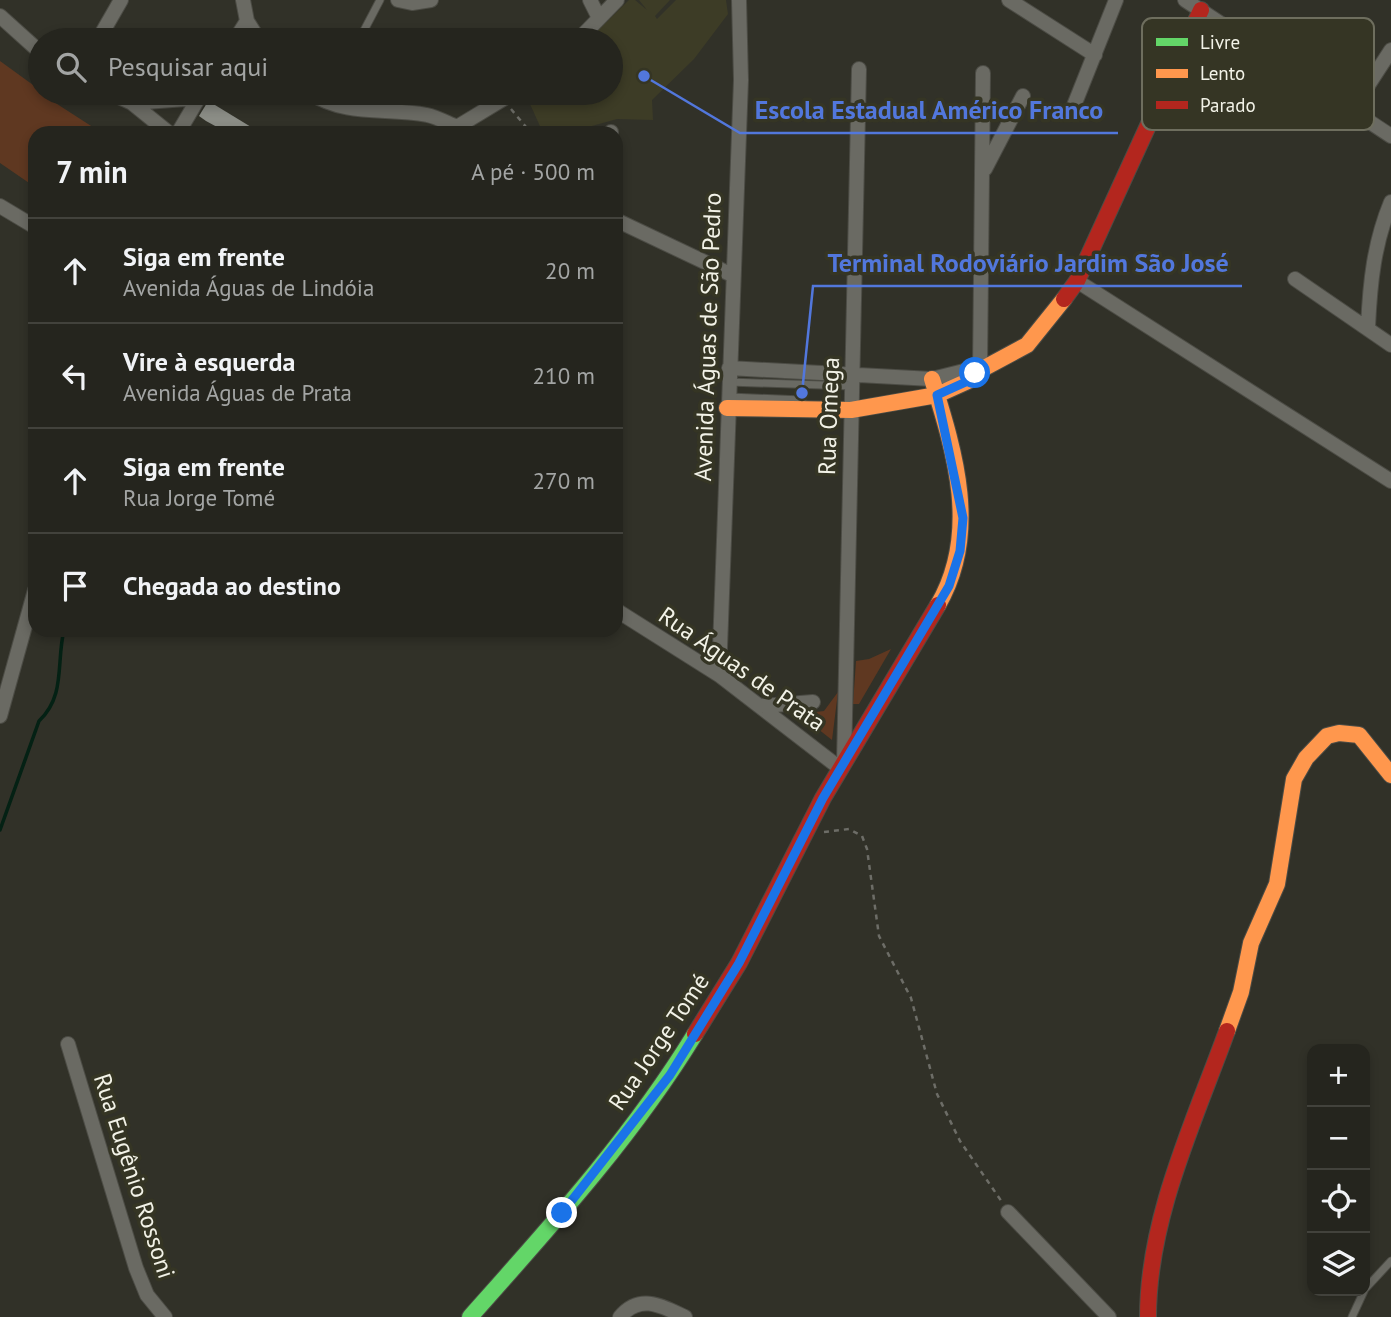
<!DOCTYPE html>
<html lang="pt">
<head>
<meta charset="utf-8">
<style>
  :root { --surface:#25251e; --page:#31312b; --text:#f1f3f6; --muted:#a3a5a4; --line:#42423c }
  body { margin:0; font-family:"PT Sans",sans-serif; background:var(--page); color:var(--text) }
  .controls { position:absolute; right:21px; bottom:21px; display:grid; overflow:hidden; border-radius:14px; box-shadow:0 4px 10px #0003 }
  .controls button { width:63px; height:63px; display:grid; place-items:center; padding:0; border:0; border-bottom:2px solid var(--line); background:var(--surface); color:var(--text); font:35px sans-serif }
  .stop { position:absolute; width:21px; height:21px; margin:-16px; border:5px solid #1a73e8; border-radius:50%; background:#fff }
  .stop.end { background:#1a73e8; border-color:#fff; box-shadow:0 2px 7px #0008 }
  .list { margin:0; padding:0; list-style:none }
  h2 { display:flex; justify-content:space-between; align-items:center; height:91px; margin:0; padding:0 28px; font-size:30px }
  h2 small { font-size:23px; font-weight:400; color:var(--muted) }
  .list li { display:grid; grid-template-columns:46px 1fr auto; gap:21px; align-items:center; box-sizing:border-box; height:105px; padding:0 28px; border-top:2px solid var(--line) }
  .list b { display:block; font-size:26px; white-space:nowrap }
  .list p { margin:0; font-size:23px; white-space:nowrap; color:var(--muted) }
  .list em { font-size:23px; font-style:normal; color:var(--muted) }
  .icon { flex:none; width:38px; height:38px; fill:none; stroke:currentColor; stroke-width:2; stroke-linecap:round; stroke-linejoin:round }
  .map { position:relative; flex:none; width:1391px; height:1317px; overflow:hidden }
  .search { position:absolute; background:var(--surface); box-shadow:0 4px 10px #0003; left:28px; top:28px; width:595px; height:77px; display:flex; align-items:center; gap:18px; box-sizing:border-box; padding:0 24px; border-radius:38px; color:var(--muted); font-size:26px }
  .panel { position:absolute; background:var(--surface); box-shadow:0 4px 10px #0003; left:28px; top:126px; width:595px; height:511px; border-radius:21px }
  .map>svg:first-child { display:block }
</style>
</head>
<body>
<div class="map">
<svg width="1391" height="1317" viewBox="0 0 1391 1317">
  <rect width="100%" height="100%" fill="#313128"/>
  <path fill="#3d3c26" d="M629 0H635L647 10 639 0H670L655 16 657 19 676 0H726L728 14 694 59 652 100 653 120 617 119 567 133H543L526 95 528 93H611V40H588Z"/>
  <path fill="#5f3821" d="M0 61 40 90V93L102 133H35V187L0 163Z
    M891 649 859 704H853L856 661 869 659Z
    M838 692 832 740 799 714 824 711Z"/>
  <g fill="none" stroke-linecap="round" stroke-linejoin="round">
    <path stroke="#042114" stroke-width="3.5" d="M0 830 39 721C66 696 56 662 64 630"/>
  </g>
  <path fill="#8b8d86" d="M207 103 215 105 261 133H228L206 121 199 116Z"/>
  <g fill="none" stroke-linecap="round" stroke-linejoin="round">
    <defs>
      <path id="lane" d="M359 40 380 0
        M729 382 852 386
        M730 397 802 400
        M1365 1289 1391 1261
        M1352 1317 1364 1291"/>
      <path id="street" d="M243 0 247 21 259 40
        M398 0 412 3 431 0
        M590 0 599 18
        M1009 0 1095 55
        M1185 0 1391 136
        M0 16 40 52
        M98 40 121 0
        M235 40 247 21
        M578 40 617 0
        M110 93 132 103 169 133
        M310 93C347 117 386 107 427 115 437 117 447 123 457 127
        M132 103 199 98
        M1073 108 1116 0
        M1352 110 1391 50
        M452 130 513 93
        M611 132V133
        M178 133 201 94
        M985 169 1023 96
        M0 206 35 227
        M616 220 732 275
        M1295 279 1391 345
        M1077 281 1391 481
        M1368 327C1370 283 1374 243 1391 202
        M729 368 932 379 964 371 975 373
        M980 371 983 73
        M616 610 719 675 841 769
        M719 675 741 80 739 0
        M761 706 813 702
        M0 716 35 590
        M844 763 859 69
        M68 1044 136 1268 147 1295 165 1317
        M1008 1212 1109 1317
        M620 1317C640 1293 662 1306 685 1317"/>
      <path id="fast" d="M470 1317C550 1227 632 1137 695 1034"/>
      <path id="slow" d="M932 379C955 453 980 533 938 605
        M727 408 851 410 937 395 968 381 975 373 1027 345 1064 299
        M1227 1031 1241 992 1251 943 1277 884 1294 779 1306 758 1327 736 1339 733 1359 735 1391 775"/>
      <path id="jam" d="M1064 299 1077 281 1201 10
        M695 1034 739 963 823 798 938 605
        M1148 1317C1148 1218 1194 1122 1227 1031"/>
    </defs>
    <use href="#lane" stroke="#4c4c45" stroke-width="9"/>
    <use href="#street" stroke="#4c4c45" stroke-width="16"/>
    <use href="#fast" stroke="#4c4c45" stroke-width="18"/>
    <use href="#slow" stroke="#4c4c45" stroke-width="18"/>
    <use href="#jam" stroke="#4c4c45" stroke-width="18"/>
    <path stroke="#6d6d67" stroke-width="2.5" stroke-dasharray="5 5" stroke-linecap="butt" d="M511 109 531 133
      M824 832 849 829 862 836 867 849 879 936 911 998 937 1094 960 1141 1002 1202"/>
    <use href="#lane" stroke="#6a6a63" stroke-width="7"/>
    <use href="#street" stroke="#6a6a63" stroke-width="14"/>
    <use href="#fast" stroke="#63d668" stroke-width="16"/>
    <use href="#slow" stroke="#ff974d" stroke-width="16"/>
    <use href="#jam" stroke="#b3261e" stroke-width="16"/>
  </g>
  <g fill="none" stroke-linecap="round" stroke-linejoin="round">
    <path stroke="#1a73e8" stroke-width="9" d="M562 1213 670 1075 739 963 823 798 949 586 960 551 963 518 937 395 968 381 975 373"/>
  </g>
  <g text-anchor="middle" stroke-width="7" stroke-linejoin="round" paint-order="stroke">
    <g font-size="24" fill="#f2f2e7" stroke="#353524">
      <text transform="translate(708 337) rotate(-88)" y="8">Avenida Águas de São Pedro</text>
      <text transform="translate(829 416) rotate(-88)" y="8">Rua Omega</text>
      <text transform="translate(742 669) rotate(35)" y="8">Rua Águas de Prata</text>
      <text transform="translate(659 1042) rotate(-56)" y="8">Rua Jorge Tomé</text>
      <text transform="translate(134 1176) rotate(72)" y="8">Rua Eugênio Rossoni</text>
    </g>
  </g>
  <rect x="1142" y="18" width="232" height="112" rx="10" fill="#353524" stroke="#6e6e5e" stroke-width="2"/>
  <rect x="1156" y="38" width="32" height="8" fill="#63d668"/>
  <rect x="1156" y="69" width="32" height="9" fill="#ff974d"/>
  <rect x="1156" y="101" width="32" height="8" fill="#b3261e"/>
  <g font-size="19" fill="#f2f2e7">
    <text x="1200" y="49">Livre</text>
    <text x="1200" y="80">Lento</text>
    <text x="1200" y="112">Parado</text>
  </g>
  <path fill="none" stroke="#5277dc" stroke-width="2.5" d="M644 76L740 133H1118M802 393L813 286H1242"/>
  <g fill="#5277dc" stroke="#353524" stroke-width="2.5">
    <circle cx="644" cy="76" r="7"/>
    <circle cx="802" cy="393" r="7"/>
  </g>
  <g font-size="26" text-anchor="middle" font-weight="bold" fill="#5277dc" stroke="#353524" stroke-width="7" stroke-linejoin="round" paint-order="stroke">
    <text x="929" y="119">Escola Estadual Américo Franco</text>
    <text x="1028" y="272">Terminal Rodoviário Jardim São José</text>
  </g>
</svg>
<div class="controls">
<button>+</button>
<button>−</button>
<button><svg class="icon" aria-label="locate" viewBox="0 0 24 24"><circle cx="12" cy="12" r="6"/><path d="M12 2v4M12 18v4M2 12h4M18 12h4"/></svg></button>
<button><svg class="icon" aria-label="layers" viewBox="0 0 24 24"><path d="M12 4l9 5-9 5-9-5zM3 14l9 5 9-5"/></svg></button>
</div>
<div class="stop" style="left:975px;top:373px"></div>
<div class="stop end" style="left:562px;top:1213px"></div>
<div class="search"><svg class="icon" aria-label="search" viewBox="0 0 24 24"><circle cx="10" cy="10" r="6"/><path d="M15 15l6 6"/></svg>Pesquisar aqui</div>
<section class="panel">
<h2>7 min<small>A pé · 500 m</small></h2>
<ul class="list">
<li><svg class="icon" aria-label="ahead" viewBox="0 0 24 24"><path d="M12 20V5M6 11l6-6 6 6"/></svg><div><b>Siga em frente</b><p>Avenida Águas de Lindóia</p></div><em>20 m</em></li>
<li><svg class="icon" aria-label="left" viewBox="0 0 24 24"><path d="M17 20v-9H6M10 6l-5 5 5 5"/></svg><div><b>Vire à esquerda</b><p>Avenida Águas de Prata</p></div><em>210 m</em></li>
<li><svg class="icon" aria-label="ahead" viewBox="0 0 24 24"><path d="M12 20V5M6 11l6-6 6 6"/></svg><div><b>Siga em frente</b><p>Rua Jorge Tomé</p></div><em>270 m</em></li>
<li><svg class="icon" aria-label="arrive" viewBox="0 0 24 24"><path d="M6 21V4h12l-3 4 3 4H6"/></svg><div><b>Chegada ao destino</b></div></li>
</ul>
</section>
</div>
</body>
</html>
